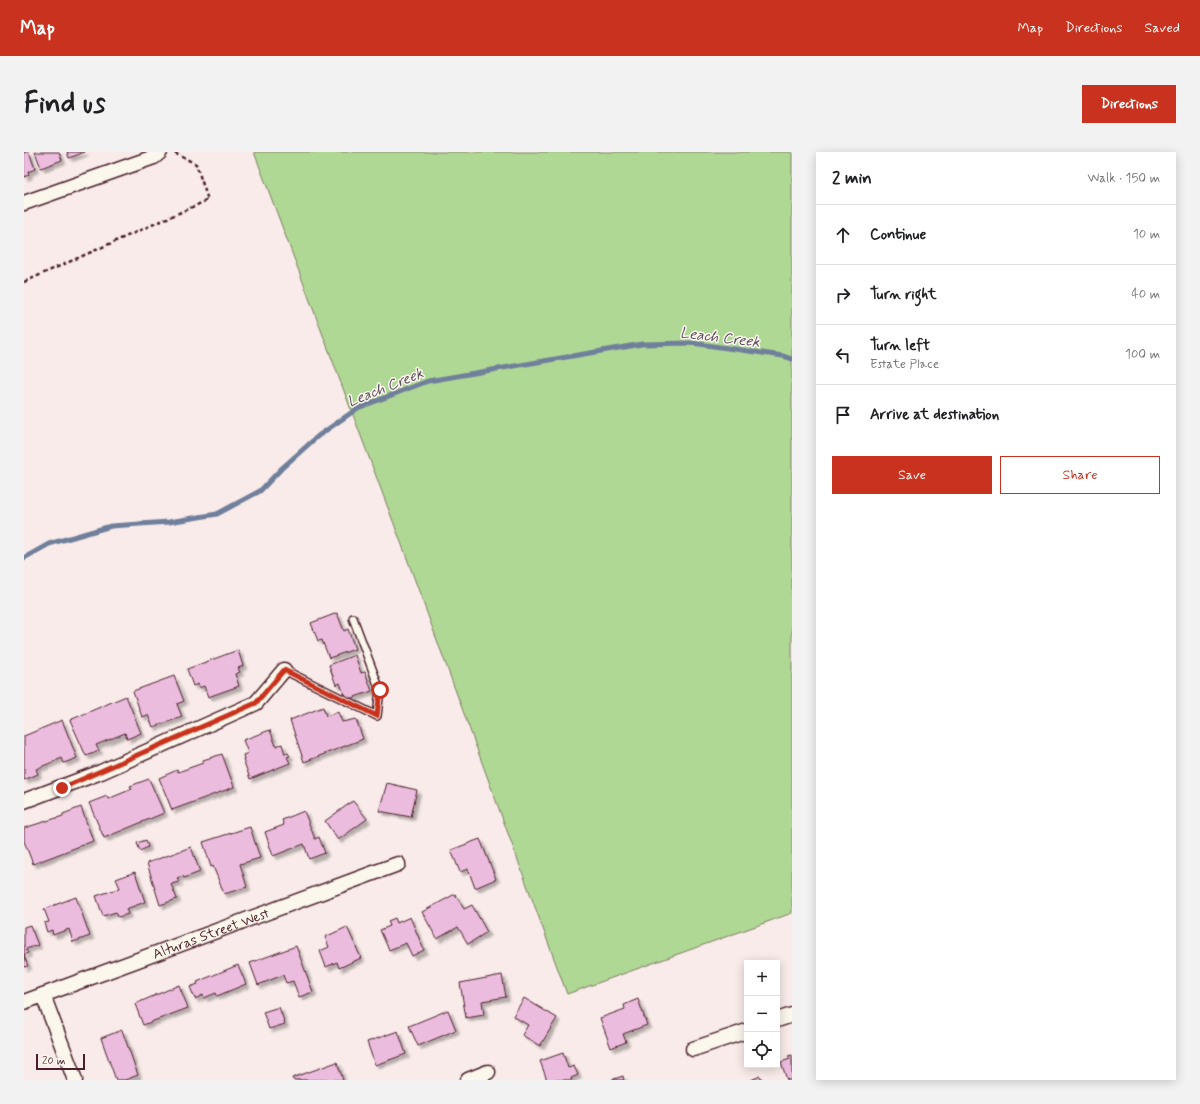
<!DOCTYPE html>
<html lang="en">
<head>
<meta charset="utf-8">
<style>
  :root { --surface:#fff; --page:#f2f2f2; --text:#202124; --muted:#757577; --line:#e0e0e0; --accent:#c8321e }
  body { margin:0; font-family:Mynerve,sans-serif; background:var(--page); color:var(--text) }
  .controls { position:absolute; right:12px; bottom:12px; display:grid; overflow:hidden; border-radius:0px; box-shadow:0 2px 10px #0003 }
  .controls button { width:36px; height:36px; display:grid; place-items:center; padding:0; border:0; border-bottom:1px solid var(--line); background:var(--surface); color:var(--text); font:20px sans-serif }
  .scale { position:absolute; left:12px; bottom:10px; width:49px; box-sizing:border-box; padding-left:4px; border:2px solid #4a1f2b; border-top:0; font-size:11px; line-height:14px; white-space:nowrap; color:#4a1f2b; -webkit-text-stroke:3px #fbf7ec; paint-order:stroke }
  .stop { position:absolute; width:12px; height:12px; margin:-9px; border:3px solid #c8321e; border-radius:50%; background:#fff }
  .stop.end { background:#c8321e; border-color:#fff; box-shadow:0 1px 4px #0008 }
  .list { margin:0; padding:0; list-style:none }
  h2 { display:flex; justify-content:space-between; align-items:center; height:52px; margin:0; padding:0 16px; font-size:17px }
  h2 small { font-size:13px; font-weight:400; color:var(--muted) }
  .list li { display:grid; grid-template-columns:26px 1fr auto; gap:12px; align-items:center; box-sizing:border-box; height:60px; padding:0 16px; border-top:1px solid var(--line) }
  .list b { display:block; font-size:15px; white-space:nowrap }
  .list p { margin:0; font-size:13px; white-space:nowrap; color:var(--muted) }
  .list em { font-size:13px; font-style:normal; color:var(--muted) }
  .actions { display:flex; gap:8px; padding:12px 16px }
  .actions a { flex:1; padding:9px 0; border:1px solid var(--accent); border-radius:0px; text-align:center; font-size:14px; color:var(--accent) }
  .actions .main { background:var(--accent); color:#fff }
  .icon { flex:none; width:22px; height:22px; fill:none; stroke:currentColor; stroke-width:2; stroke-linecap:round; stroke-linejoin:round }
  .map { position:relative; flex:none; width:768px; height:928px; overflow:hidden; border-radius:0px }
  header { display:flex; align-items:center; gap:24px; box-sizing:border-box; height:56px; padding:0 20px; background:var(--accent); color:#fff }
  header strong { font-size:19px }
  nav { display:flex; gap:22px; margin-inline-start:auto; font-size:14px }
  .intro { display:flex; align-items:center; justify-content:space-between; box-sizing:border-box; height:96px; padding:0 24px }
  h1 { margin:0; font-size:28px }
  .button { padding:10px 18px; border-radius:0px; background:var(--accent); color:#fff; font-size:14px; font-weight:700 }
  main { display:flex; gap:24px; padding:0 24px }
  aside { flex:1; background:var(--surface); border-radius:0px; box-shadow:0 2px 10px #0003 }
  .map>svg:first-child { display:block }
</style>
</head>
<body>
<header>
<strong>Map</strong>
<nav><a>Map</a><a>Directions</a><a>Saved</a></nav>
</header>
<div class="intro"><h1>Find us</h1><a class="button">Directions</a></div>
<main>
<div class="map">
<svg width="768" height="928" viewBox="0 0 768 928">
  <defs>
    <filter id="shadow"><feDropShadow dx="3.5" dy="3.5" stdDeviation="1" flood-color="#0004"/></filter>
  </defs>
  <rect width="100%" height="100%" fill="#f8ebe9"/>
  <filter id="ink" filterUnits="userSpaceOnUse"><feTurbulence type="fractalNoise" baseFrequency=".025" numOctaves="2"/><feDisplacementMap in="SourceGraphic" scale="8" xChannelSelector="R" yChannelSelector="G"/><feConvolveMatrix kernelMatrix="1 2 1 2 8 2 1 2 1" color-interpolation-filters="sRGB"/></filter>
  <g filter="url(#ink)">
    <path fill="#b0d895" stroke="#7d7c60" d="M230 0H768V761L543 842 381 401Z"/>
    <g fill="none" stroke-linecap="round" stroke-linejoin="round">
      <path stroke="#6f7f9b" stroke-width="5" d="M0 406 25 392 87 374 145 370 193 362 236 339 258 316 294 284 334 256 404 229 618 192 668 191 759 204 768 207"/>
    </g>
    <path fill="#ecbcde" stroke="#4a1f2b" filter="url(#shadow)" d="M0 0H5L11 17 4 20 5 23 0 25Z
      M11 0H35L38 8 17 16Z
      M43 0H61L45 6Z
      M313 461 320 479 324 477 331 497 305 506 298 488 294 489 287 471Z
      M214 498 219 514 214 516 216 520 211 522 215 534 184 545 180 534 175 536 174 532 169 534 163 517Z
      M331 503 337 521 341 520 348 539 322 548 316 531 312 533 305 513Z
      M150 524 160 549 153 552 158 565 129 575 124 563 118 565 109 539Z
      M102 544 117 581 103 587 101 581 72 593 75 599 62 604 46 568Z
      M299 555 302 564 314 560 318 570 332 567 339 587 280 610 266 568Z
      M38 568 53 606 40 611 38 606 12 617 14 622 0 628V584Z
      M246 578 252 594 258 592 261 602 264 601 266 604 263 605 266 611 226 627 219 607H220L219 603 224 601 219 588Z
      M198 602 210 635 148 658 135 626 153 618 154 620 179 611V608Z
      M125 627 140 661 80 686 65 651 83 644 84 647 108 637 106 634Z
      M363 631 393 638 387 665 355 659Z
      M329 649 343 667 314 688 301 669Z
      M57 655 69 689 9 712 0 689V676L39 664V662Z
      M280 659 291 687 295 685 301 701 285 707 280 692 249 704 241 680 260 673 258 668Z
      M226 675 236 706 216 712 223 735 200 742 189 714 187 715 179 690Z
      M456 687 472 727 451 736 444 717 436 720 427 698Z
      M122 688 124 695 116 699 113 691Z
      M167 695 176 720 160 726 159 724 153 726 155 730 147 732 153 747 136 753 123 711Z
      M111 720 121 750 102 757 104 762 94 765 92 760 79 764 72 744 96 736 92 727Z
      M431 742 440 757 448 753 463 780 444 792 434 775 413 787 398 760Z
      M52 745 66 784 49 790 45 777 29 783 28 778 23 780 20 771 25 770 20 757Z
      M386 765 400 798 388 804 382 791 365 798 356 778 366 774 364 769 371 766 373 771Z
      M6 773 14 793 2 797 4 801 0 803V775Z
      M323 775 337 806 315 816 313 810 302 815 296 799 305 795 301 785Z
      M272 794 289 840 275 845 269 829 262 831 259 823 234 833 226 811Z
      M0 803 4 814 0 815Z
      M214 813 222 832 193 844 192 841 180 846 179 843 171 847 166 835 174 832 173 830Z
      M478 823 482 845 458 849 460 863 442 866 436 831Z
      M155 833 164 856 119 873 111 852Z
      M500 846 533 866 516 894 498 883 504 873 489 864Z
      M614 847 623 873 599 882 602 890 587 896 576 866 601 857 600 853Z
      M255 855 261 872 245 877 239 860Z
      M424 858 432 878 394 894 385 874Z
      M98 878 114 923 101 928H92L77 886Z
      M374 879 382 902 351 913 343 890Z
      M539 901 544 916 550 914 554 923 547 926 548 928H523L516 909Z
      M768 903V928H763L757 910 766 907 764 904Z
      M313 910 319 928H269L268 926Z
      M599 924 600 928H587Z
      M736 924 738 928H727Z"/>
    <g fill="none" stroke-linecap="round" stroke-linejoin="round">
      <defs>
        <path id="lane" d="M260 518 353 564 356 538 329 466"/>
        <g id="street">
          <path d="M0 51 130 5 136 0"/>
          <path d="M0 649 77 620 232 551 260 518"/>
          <path d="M19 843 51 928"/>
          <path id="s1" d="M0 850 374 712"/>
          <path d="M753 868 768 863"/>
          <path d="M669 897 723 879"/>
          <path d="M444 928 464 920"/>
        </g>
      </defs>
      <use href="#lane" stroke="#4a1f2b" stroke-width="10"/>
      <use href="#street" stroke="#4a1f2b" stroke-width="17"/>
      <path stroke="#4a1f2b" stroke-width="2.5" stroke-dasharray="4 3" stroke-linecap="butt" d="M0 130 184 48 172 12 150 1"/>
      <use href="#lane" stroke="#fbf7ec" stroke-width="7"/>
      <use href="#street" stroke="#fbf7ec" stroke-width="14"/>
    </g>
  </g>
  <g fill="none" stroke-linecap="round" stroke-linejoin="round" filter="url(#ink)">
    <path stroke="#c8321e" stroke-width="5" d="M38 636 232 551 260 518 353 564 356 538"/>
  </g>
  <g text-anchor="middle" stroke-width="3" stroke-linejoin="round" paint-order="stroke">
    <g font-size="14" fill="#4a1f2b" stroke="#fbf7ec">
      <text dy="5" stroke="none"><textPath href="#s1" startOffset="199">Alturas Street West</textPath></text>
    </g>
    <g font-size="15" font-style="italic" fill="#5d4f63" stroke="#fbf7ec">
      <text transform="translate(696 185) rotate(7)" y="5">Leach Creek</text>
      <text transform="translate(361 235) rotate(-22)" y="5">Leach Creek</text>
    </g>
  </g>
</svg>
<div class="controls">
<button>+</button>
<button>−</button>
<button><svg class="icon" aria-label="locate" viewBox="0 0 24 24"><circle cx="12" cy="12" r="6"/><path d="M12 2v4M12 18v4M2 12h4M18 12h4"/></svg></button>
</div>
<div class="scale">20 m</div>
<div class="stop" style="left:356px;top:538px"></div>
<div class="stop end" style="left:38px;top:636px"></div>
</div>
<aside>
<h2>2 min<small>Walk · 150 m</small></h2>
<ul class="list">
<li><svg class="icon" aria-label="ahead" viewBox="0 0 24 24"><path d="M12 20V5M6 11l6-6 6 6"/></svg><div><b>Continue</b></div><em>10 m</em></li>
<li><svg class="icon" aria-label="right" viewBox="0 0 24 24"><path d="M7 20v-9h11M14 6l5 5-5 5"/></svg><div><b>Turn right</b></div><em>40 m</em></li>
<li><svg class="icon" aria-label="left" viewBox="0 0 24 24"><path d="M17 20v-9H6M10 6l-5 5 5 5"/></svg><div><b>Turn left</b><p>Estate Place</p></div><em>100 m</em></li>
<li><svg class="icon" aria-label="arrive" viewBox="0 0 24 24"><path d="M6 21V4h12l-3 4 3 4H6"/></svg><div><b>Arrive at destination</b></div></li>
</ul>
<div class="actions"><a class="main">Save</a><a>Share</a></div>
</aside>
</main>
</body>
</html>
